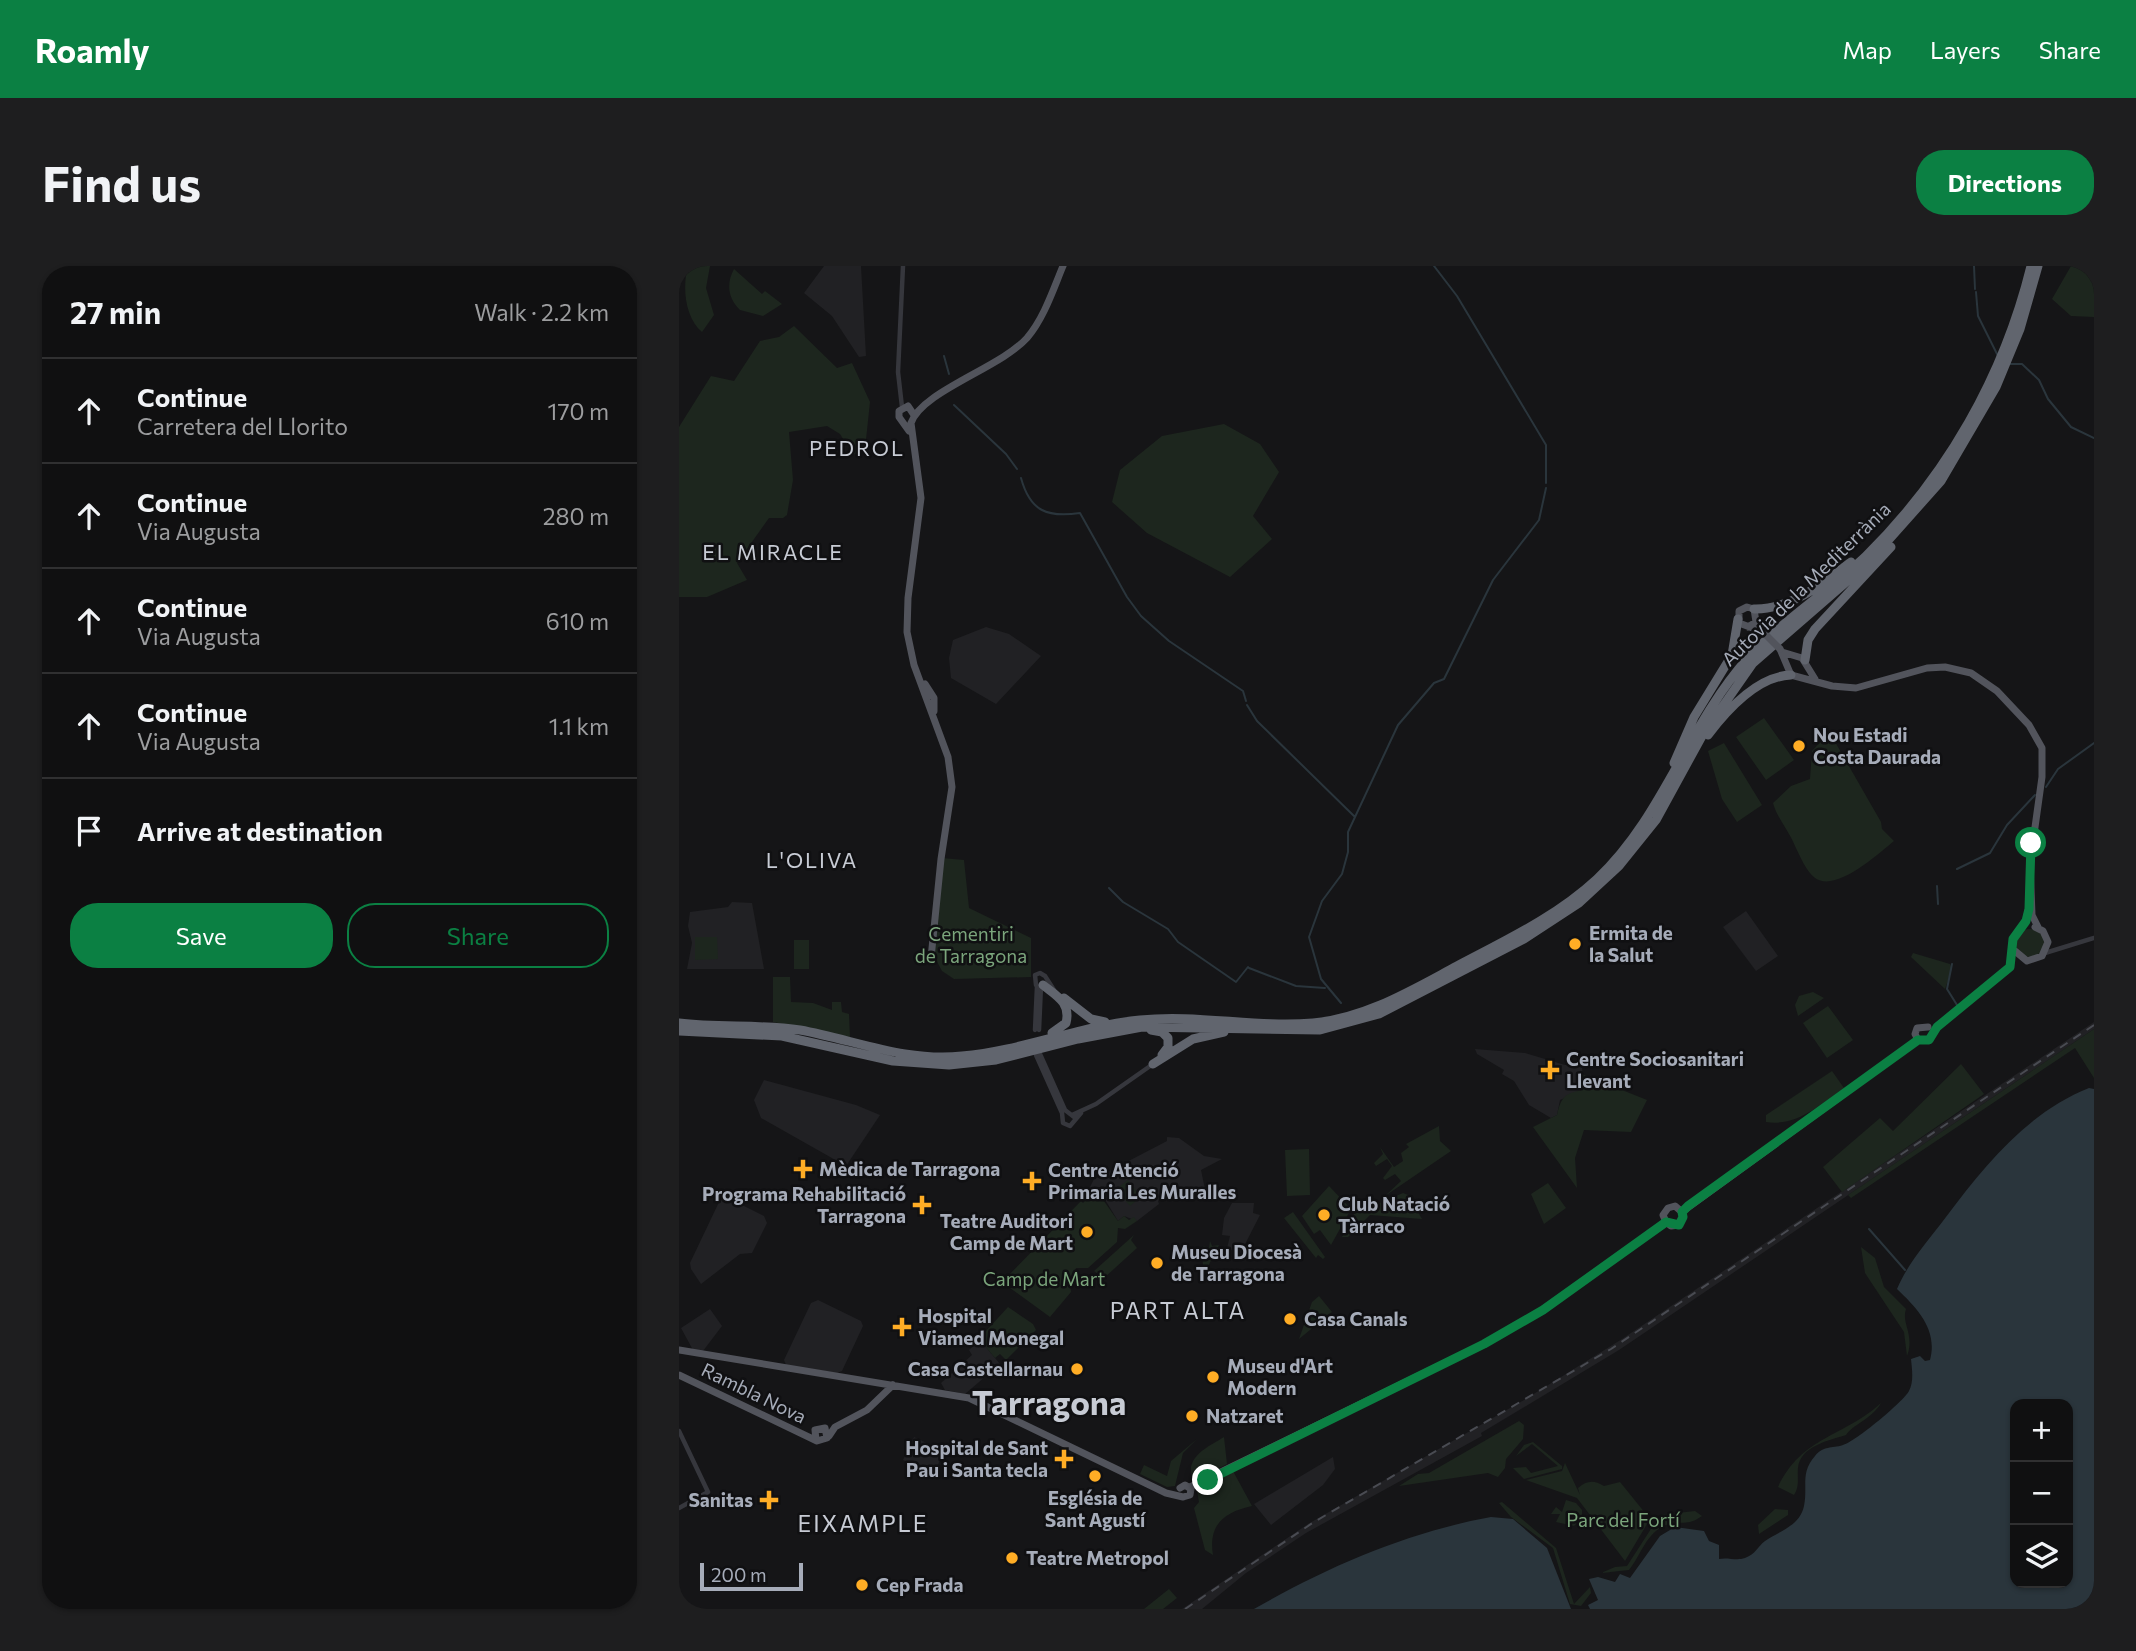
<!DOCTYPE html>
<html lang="en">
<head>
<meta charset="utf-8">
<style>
  :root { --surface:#101011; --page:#1e1e1f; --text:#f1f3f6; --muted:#9c9d9f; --line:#303031; --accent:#0b8043 }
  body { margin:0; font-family:Commissioner,sans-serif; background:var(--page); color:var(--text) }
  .controls { position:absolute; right:21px; bottom:21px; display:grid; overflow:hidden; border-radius:14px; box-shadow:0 2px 5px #0004 }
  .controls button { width:63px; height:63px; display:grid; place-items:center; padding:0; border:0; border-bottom:2px solid var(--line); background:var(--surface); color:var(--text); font:35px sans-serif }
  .scale { position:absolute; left:21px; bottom:18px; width:103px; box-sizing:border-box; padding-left:7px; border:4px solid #a6acb9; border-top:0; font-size:19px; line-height:24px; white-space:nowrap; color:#a6acb9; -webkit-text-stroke:5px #101012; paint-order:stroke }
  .stop { position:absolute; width:21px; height:21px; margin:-16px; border:5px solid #0b8043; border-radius:50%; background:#fff }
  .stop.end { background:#0b8043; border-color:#fff; box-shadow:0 2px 7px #0008 }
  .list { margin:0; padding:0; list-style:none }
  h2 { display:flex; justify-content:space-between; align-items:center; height:91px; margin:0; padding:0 28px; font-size:30px }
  h2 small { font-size:23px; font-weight:400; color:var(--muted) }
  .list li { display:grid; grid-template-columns:46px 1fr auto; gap:21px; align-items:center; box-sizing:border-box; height:105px; padding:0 28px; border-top:2px solid var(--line) }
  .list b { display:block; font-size:26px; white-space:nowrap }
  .list p { margin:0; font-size:23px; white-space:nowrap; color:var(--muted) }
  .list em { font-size:23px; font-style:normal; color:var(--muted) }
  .actions { display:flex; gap:14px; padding:21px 28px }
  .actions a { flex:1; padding:16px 0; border:2px solid var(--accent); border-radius:28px; text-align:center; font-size:24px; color:var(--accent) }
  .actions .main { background:var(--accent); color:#fff }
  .icon { flex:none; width:38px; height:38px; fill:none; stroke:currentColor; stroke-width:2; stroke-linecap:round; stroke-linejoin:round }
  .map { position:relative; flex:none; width:1415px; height:1343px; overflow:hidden; border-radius:28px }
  header { display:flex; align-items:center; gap:42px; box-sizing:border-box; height:98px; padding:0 35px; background:var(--accent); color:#fff }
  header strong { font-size:33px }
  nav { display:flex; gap:38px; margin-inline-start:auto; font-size:24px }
  .intro { display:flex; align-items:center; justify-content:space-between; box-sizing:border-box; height:168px; padding:0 42px }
  h1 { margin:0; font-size:49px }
  .button { padding:18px 32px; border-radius:28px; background:var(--accent); color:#fff; font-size:24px; font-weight:700 }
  main { display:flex; gap:42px; padding:0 42px }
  aside { flex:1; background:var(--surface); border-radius:28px; box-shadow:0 2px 5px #0004 }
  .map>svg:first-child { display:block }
</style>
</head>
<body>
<header>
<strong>Roamly</strong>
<nav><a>Map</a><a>Layers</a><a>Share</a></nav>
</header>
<div class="intro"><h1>Find us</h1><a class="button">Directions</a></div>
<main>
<aside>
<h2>27 min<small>Walk · 2.2 km</small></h2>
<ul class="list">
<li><svg class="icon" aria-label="ahead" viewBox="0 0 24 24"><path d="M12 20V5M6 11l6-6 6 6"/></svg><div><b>Continue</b><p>Carretera del Llorito</p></div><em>170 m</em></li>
<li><svg class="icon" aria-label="ahead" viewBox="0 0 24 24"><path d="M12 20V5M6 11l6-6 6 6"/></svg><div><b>Continue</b><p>Via Augusta</p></div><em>280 m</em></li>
<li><svg class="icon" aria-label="ahead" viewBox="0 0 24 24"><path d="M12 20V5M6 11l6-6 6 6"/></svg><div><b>Continue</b><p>Via Augusta</p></div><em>610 m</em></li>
<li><svg class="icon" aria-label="ahead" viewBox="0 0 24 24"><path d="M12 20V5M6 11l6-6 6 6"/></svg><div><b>Continue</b><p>Via Augusta</p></div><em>1.1 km</em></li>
<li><svg class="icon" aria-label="arrive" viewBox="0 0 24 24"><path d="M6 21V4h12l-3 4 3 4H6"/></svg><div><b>Arrive at destination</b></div></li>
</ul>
<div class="actions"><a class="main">Save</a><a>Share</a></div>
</aside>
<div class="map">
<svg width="1415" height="1343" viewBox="0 0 1415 1343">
  <rect width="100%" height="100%" fill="#151517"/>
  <path fill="#212124" d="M145 0H182L187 90 180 91 153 50 125 27Z
    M307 361 330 368 362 390 317 438 272 412 270 392 274 374Z
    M53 636 73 637 85 703H8L13 677 9 660 11 646 49 641Z
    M1067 645 1099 690 1077 705 1044 661Z
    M1415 756V763L940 1084 802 1167 803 1170 627 1267 567 1307 523 1343H503L629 1258 845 1134 943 1073Z
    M796 783 846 787 886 799 903 797 904 824 881 834 878 849 872 852 850 839 835 815 823 808 825 804 820 801 798 788Z
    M85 814 177 839 201 849 167 900 82 852 75 834Z
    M488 871 500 872 525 890 543 893 522 904 527 928 509 927 491 921 479 935 480 938 458 955 445 950 439 955 422 927 416 921 410 923 415 913 488 875Z
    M47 931 85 950 88 957 73 987 61 988 22 1018 12 1003 11 997 41 934Z
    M553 937H575L574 947 581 949 561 988 548 982 551 970 543 969 545 952Z
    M139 1034 182 1055 184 1060 163 1105 158 1107 107 1099 105 1094 132 1037Z
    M31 1043 43 1060 24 1085 14 1084 2 1062Z
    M301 1074 321 1098 286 1128 266 1124 262 1117 293 1089 290 1084Z
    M235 1171 265 1185 255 1208 224 1194Z
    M654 1191 656 1203 644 1219 592 1259 575 1238Z"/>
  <path fill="#1d261e" d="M9 0H31L27 22 35 49 23 66C6 51 3 22 9 0Z
    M1392 0H1415V51L1392 50 1373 33Z
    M55 3 83 28 86 25 103 38 84 50 61 44C49 32 47 18 55 3Z
    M115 60 158 102 173 97 191 136 186 183 174 189 161 168 148 160 110 166 114 214 108 249 104 252H90L58 297 68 314 28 331H0V161L32 110 55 115 81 75 100 71Z
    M545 158 581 178 600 206 574 250 593 273 551 311 468 267 433 236 441 204 483 170Z
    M1085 452 1115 494 1087 514 1057 471Z
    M1144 473 1155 474 1202 556 1203 563 1215 575C1199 588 1157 627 1136 612 1127 605 1121 590 1116 580 1110 565 1098 552 1094 537L1112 520 1131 513 1133 485Z
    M1045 477 1083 539 1058 556 1043 533 1029 485Z
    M263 592 285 594 290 642 352 672V711L275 713 263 705 255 690Z
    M1337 677a14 14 0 1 1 28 0a14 14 0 1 1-28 0Z
    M16 671H38L39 693 16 694Z
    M115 674H130V703H115Z
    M1234 687 1271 698 1273 703 1266 723 1232 691Z
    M94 711H111L112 736 134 737 153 744V736H162L163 746 170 748 171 771 94 756Z
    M1134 726 1145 732 1119 750 1116 739 1120 730Z
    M1149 740 1174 774 1148 792 1124 757Z
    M1415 763V812L1396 782 1172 932 1169 929Z
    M1282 798 1305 828 1163 926 1144 901 1201 852 1214 865Z
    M1153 805 1165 822C1142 838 1118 861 1087 856V849Z
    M903 808 968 834 952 866 905 864 896 892 898 922 854 861 878 849C882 831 886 827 904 824Z
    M760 860 761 875 772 885 706 930 722 915 716 908 706 914 704 912 713 900 708 893 697 900 695 897 704 888 701 881 715 901 724 895 722 887 730 881 727 878Z
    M630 883 631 929 608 930 606 884Z
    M449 914 462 931 451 940 437 923Z
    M869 917 887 942 865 958 852 928Z
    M650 920 672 943 652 979 641 964 635 968 623 950Z
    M415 921 439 955 445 950 450 954 455 951 458 955 446 963 439 962 438 976 409 1002H397L391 1017 392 1026 371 1051 327 1019 326 1013 402 935 404 937 412 929 411 925Z
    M724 927 729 929 743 953 691 949 669 971H663L675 948Z
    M614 946 646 991 644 993 639 989 637 992 605 952Z
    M455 969 452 974 458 982 425 1012 415 1005Z
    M531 975 533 980 540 979 525 1008 523 990 514 988 525 980 530 982Z
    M1182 981 1196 992 1205 1021 1227 1043C1222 1058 1236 1068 1228 1090L1225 1066 1186 1007Z
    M640 1030 653 1046 620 1073 633 1036Z
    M329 1041 354 1058 357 1064 327 1094 321 1088 316 1092 301 1074 296 1077Z
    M1202 1137C1193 1153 1173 1159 1167 1169 1151 1174 1121 1180 1119 1202 1118 1212 1121 1220 1115 1229L1099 1221C1123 1170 1165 1171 1202 1137Z
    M840 1155 845 1159 844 1173 827 1193 826 1202 819 1211 809 1207 720 1220 739 1208 750 1207Z
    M545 1171 548 1198 515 1215C503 1192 529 1181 545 1171Z
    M518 1173 504 1187 496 1220 488 1221 461 1208 465 1199 488 1210 492 1195Z
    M854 1176 883 1200V1203L845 1213 834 1202 847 1201 852 1207 879 1200 853 1178 837 1190 845 1179Z
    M886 1197 901 1229 899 1222C908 1214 915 1214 925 1220L941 1216 971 1253 946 1295 898 1232 847 1214 883 1205Z
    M554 1205 573 1240C545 1246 529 1259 534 1289L526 1284 515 1242 520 1236 518 1225Z
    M887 1234 897 1237 903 1244V1252L895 1260 877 1256 881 1248H872L877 1241 883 1246Z
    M823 1236 877 1282 895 1338 911 1321 912 1327 902 1340 891 1338 874 1282 832 1251 820 1237Z
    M1096 1243 1109 1244V1249L1080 1268 1079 1259Z
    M1016 1245 1023 1250C1008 1261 1002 1254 987 1259 966 1268 963 1288 950 1304L922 1307 936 1301 948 1300 981 1249Z
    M490 1323 498 1332 484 1343H465Z"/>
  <path fill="#2a353c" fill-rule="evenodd" d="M1410 822 1415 823V1343H911L909 1339 919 1334 910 1313 919 1311 936 1316 941 1308 951 1312 981 1270 996 1261 1025 1265 1030 1275 1040 1279V1293C1049 1291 1057 1295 1066 1292 1077 1288 1078 1281 1086 1275 1100 1265 1121 1260 1125 1240 1129 1220 1121 1207 1136 1190 1145 1179 1152 1183 1164 1179 1176 1176 1225 1135 1230 1125 1235 1115 1233 1104 1232 1093L1241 1090 1246 1095 1251 1094C1259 1064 1239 1043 1218 1023 1230 995 1249 975 1267 951 1305 900 1349 846 1410 822ZM1336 1138H1389V1317H1336Z
    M812 1251 834 1253 868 1282 892 1343H575C648 1301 729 1266 812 1251Z"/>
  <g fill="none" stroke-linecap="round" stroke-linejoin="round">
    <path stroke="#2a353c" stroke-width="2" d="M755 0 778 30 867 179V217
      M1295 0 1296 23
      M1297 26 1299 50 1319 90
      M265 90 270 108
      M1329 98H1343L1360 114 1369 133 1392 161 1415 172
      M275 139 327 188 338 203
      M342 212C351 245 368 252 401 247L448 331 462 350 490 375 564 425 567 435
      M568 439 578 455 676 551
      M1367 521 1379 503 1415 477
      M1278 603 1311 587 1328 559 1356 529
      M1258 620 1259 638
      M430 622 444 636 489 663 499 676 557 716 569 701
      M1273 698 1268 723 1278 739
      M570 702 617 720 646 722
      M662 737 642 713 630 671 643 635 663 608 669 586V566L719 459 755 417 765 413 814 314 860 254 867 222
      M1190 963 1226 1004"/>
    <path stroke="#36373d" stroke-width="4.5" d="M223 141 219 106 224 0
      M1366 687 1415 672
      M366 710 375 724
      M357 719 356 709 361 707 366 710
      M356 764 358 720
      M360 764 362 720
      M361 788 386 844 395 851
      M357 789 383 847 384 857 391 860 402 847
      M393 849 417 838 474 798
      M0 1165 29 1226 0 1242"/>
    <path stroke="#52545c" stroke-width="7" d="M230 165 220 151V145L229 140 235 149
      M1069 361 1077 356 1075 343 1068 341 1060 345V357L1084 366
      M1101 383 1112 409 1153 420 1177 422 1248 402 1266 401 1292 407 1318 425 1350 459 1363 482V511L1351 597 1353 649 1359 661
      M1103 386 1123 392 1136 413
      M246 418 255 432V445
      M1336 685 1348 695 1363 690 1369 676 1364 665 1356 661
      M252 692 262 593 273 521 269 491 235 399 228 366 229 332 242 232 232 157C243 125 321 102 348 72 365 52 374 24 384 0
      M1239 774H1250L1258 761 1331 701 1334 673 1347 655 1349 645
      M1239 774 1236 768 1238 762 1249 761
      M1003 946 1239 774
      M987 956 984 949 989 942 996 940 1003 946
      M987 956 992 960 1000 959 1004 951 1003 946
      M0 1084 290 1132 487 1227 504 1231
      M0 1109 138 1175 148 1172 146 1162 136 1164 137 1174
      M150 1170 156 1161 188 1144 214 1119
      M511 1221 805 1078 864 1044 987 956
      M501 1222 506 1219 512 1223 511 1229 504 1231"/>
    <path stroke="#61656e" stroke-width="9" d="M1075 343C1111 344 1145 317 1172 296
      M1126 394 1129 374 1136 363 1212 281
      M1029 469C1048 444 1079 410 1112 409
      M995 497 1015 451 1053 389 1059 353
      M364 719C378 730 392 737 387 757L373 767
      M385 732 412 753 426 756
      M0 757C40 762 81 758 121 764 176 774 226 796 283 790 343 785 400 760 461 754 519 748 577 762 634 757 687 752 733 724 778 700 827 674 877 651 918 613 985 550 1008 460 1069 392 1104 354 1149 326 1187 290 1268 210 1325 110 1352 0
      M472 764 483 766 489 772V781L483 789
      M0 765 103 770 214 795 270 799 317 794 399 773 463 761 641 764 700 748 845 673 900 637 940 600 977 554 1023 470 1074 397 1189 297 1262 215 1317 121 1341 63 1359 0
      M474 798 514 773 545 766"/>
    <path stroke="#494b52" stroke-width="2" stroke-dasharray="9 7" stroke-linecap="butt" d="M506 1343 635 1256 932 1083 1415 759"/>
    <path stroke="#52545c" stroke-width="7" d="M1084 366 1101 383"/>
  </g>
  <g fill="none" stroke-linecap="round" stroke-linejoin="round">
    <path stroke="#0b8043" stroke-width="9" d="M529 1214 805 1078 864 1044 987 956 1000 959 1004 951 1003 946 1009 940 1239 774H1250L1258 761 1331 701 1334 673 1347 655 1350 643 1352 577"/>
  </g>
  <g fill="#ffad25" stroke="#101012" stroke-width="2.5">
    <circle cx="1120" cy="480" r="7"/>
    <circle cx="896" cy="678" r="7"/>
    <path d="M867.5 793.5h7v7h7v7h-7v7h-7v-7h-7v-7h7z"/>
    <path d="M120.5 892.5h7v7h7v7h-7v7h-7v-7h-7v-7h7z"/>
    <path d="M349.5 904.5h7v7h7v7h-7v7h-7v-7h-7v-7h7z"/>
    <path d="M239.5 928.5h7v7h7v7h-7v7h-7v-7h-7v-7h7z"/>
    <circle cx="645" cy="949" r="7"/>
    <circle cx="408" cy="966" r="7"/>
    <circle cx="478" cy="997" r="7"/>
    <circle cx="611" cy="1053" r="7"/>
    <path d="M219.5 1050.5h7v7h7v7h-7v7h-7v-7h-7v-7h7z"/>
    <circle cx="398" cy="1103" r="7"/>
    <circle cx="534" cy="1111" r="7"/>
    <circle cx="513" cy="1150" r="7"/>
    <path d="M381.5 1182.5h7v7h7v7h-7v7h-7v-7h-7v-7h7z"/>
    <circle cx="416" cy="1210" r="7"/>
    <path d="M86.5 1223.5h7v7h7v7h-7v7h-7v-7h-7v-7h7z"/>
    <circle cx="333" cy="1292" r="7"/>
    <circle cx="183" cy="1319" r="7"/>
  </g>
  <g text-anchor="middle" stroke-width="5" stroke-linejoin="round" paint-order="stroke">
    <g font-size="19" fill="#a6acb9" stroke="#101012">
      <text transform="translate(1127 318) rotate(-44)" y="7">Autovia de la Mediterrània</text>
      <text transform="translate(75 1127) rotate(26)" y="7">Rambla Nova</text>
    </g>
    <g font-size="19" font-weight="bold" fill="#a6acb9" stroke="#101012" text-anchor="start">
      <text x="1134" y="476">Nou Estadi<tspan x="1134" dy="22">Costa Daurada</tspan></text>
      <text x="910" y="674">Ermita de<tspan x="910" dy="22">la Salut</tspan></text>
      <text x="887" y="800">Centre Sociosanitari<tspan x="887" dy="22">Llevant</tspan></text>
      <text x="140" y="910">Mèdica de Tarragona</text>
      <text x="369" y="911">Centre Atenció<tspan x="369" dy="22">Primaria Les Muralles</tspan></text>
      <text x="227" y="935" text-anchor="end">Programa Rehabilitació<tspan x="227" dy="22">Tarragona</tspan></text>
      <text x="659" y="945">Club Natació<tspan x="659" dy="22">Tàrraco</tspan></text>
      <text x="394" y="962" text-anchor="end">Teatre Auditori<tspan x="394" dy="22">Camp de Mart</tspan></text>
      <text x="492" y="993">Museu Diocesà<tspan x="492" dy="22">de Tarragona</tspan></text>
      <text x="239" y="1057">Hospital<tspan x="239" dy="22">Viamed Monegal</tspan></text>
      <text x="625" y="1060">Casa Canals</text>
      <text x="548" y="1107">Museu d'Art<tspan x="548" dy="22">Modern</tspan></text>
      <text x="384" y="1110" text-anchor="end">Casa Castellarnau</text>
      <text x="527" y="1157">Natzaret</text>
      <text x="369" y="1189" text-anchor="end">Hospital de Sant<tspan x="369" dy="22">Pau i Santa tecla</tspan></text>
      <text x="416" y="1239" text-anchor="middle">Església de<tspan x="416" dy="22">Sant Agustí</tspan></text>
      <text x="74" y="1241" text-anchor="end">Sanitas</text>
      <text x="347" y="1299">Teatre Metropol</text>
      <text x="197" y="1326">Cep Frada</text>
    </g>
    <g font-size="19" fill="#7ba57c" stroke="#101012">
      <text x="292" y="675">Cementiri<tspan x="292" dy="22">de Tarragona</tspan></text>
      <text x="365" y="1020">Camp de Mart</text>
      <text x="944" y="1261">Parc del Fortí</text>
    </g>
    <g font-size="21" letter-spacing="2" fill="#c7cbd4" stroke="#101012">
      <text x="178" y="190">PEDROL</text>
      <text x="94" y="294">EL MIRACLE</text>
      <text x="133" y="602">L'OLIVA</text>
    </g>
    <g font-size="23" letter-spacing="2" fill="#c7cbd4" stroke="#101012">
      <text x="499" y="1053">PART ALTA</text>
      <text x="184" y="1266">EIXAMPLE</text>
    </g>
    <g font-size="33" font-weight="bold" fill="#c7cbd4" stroke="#101012">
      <text x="370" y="1149">Tarragona</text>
    </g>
  </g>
</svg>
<div class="controls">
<button>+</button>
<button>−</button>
<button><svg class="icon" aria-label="layers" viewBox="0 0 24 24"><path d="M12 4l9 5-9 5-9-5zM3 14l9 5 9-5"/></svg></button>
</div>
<div class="scale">200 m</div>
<div class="stop" style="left:1352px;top:577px"></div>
<div class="stop end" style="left:529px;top:1214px"></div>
</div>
</main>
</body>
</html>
